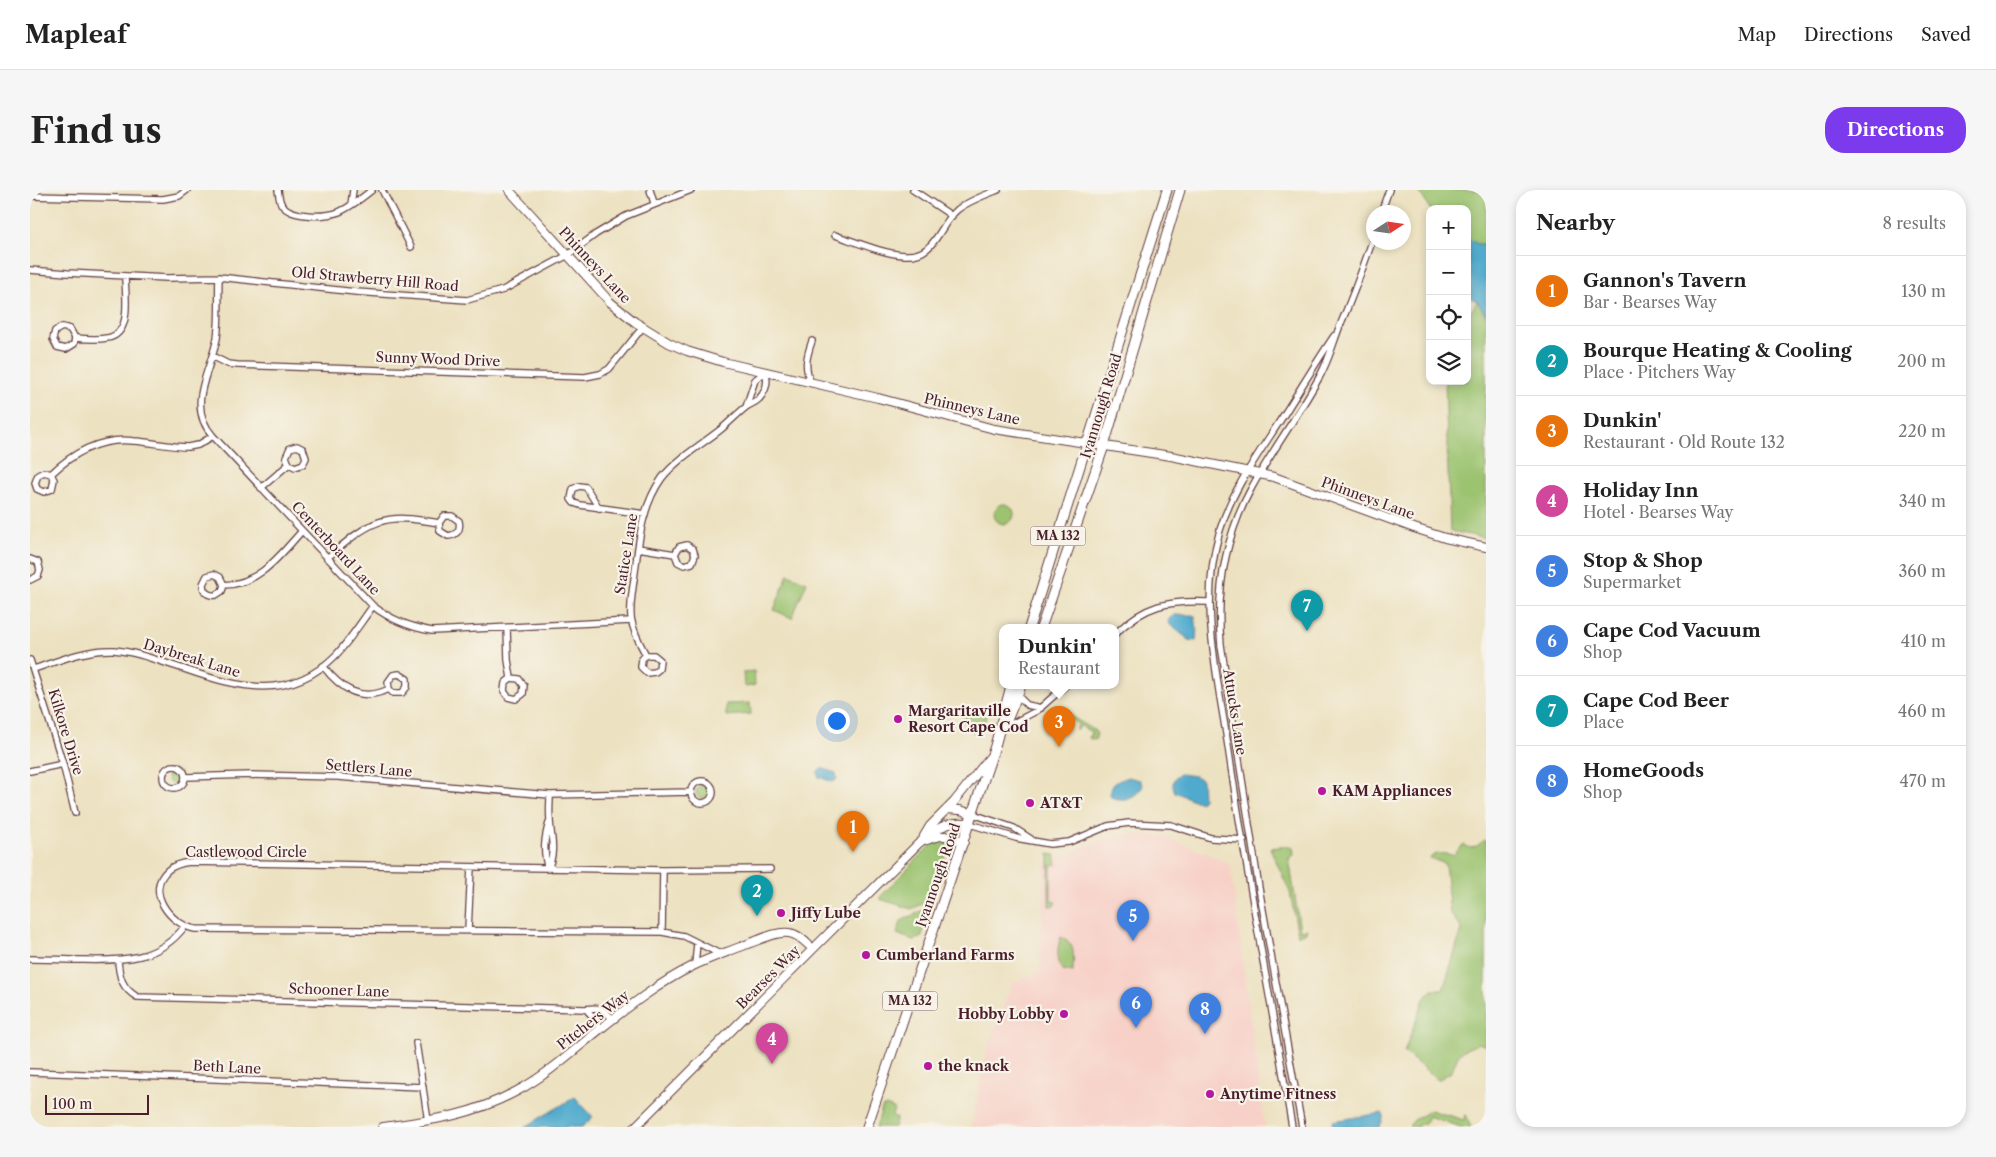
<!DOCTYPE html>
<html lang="en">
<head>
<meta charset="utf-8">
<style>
  :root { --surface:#fff; --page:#f6f6f6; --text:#222; --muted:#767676; --line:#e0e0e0; --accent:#7c3aed }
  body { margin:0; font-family:"Libre Caslon Text",serif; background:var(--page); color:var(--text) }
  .controls { position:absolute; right:15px; top:15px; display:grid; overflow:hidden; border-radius:10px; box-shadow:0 2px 8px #0003 }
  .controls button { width:45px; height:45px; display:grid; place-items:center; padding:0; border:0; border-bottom:1px solid var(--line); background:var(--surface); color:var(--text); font:25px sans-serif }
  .compass { position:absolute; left:1336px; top:15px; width:45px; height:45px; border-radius:50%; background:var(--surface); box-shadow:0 2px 8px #0003; rotate:78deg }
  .scale { position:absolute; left:15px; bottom:12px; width:104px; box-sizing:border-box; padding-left:5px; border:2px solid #4a1f2b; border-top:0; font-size:14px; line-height:18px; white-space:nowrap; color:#4a1f2b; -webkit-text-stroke:4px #f7f3e8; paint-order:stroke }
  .you { position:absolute; left:806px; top:530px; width:18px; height:18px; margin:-12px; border:4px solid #fff; border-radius:50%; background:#1a73e8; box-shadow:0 0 0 8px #1a73e833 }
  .badge { display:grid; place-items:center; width:32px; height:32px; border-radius:50%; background:var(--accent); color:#fff; font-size:16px; font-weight:700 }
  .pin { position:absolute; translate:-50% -41px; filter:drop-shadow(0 1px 2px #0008) }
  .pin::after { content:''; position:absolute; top:26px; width:18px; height:15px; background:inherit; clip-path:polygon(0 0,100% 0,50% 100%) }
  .popup { position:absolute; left:969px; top:434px; width:120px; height:65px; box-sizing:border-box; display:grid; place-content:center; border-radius:10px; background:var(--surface); filter:drop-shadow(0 1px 4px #0005); font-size:16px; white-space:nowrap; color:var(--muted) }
  .popup b { font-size:19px; color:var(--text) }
  .popup::after { content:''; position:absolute; left:50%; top:100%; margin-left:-10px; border:10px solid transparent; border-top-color:var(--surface) }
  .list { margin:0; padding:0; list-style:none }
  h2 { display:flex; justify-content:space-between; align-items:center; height:65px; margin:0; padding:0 20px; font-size:21px }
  h2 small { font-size:16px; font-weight:400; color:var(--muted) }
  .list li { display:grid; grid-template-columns:32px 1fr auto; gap:15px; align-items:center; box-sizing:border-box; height:70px; padding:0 20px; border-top:1px solid var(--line) }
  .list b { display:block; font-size:19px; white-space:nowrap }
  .list p { margin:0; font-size:16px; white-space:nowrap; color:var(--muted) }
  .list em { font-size:16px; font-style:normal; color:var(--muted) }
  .icon { flex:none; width:28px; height:28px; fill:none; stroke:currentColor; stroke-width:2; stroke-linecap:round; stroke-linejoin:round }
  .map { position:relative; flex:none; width:1456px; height:937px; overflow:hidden; border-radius:20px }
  header { display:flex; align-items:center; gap:30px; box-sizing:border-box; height:70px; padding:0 25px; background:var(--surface); border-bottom:1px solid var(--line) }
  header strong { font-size:24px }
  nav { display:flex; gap:28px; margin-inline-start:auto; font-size:18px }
  .intro { display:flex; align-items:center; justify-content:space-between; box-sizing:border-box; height:120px; padding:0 30px }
  h1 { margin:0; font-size:35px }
  .button { padding:12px 22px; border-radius:20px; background:var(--accent); color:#fff; font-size:18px; font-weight:700 }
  main { display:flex; gap:30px; padding:0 30px }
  aside { flex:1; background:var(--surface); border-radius:20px; box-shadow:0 2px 8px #0003 }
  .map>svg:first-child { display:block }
</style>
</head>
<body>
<header>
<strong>Mapleaf</strong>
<nav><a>Map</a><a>Directions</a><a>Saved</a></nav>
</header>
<div class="intro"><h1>Find us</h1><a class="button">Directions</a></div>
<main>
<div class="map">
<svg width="1456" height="937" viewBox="0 0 1456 937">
  <rect width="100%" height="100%" fill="#f7f3e8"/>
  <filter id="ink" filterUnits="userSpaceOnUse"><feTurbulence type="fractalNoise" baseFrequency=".02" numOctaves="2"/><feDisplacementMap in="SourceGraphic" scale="10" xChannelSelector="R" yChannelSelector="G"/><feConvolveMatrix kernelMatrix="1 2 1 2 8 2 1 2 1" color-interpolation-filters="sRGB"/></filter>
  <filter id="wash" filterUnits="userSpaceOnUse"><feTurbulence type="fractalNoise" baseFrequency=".0096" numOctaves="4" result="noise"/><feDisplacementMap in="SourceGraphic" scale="20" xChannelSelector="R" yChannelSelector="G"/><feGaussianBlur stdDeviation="1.12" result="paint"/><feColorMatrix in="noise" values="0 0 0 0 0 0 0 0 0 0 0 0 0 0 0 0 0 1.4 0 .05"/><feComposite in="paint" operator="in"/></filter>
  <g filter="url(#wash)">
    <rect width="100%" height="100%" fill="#ece1c0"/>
    <path fill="#f7d1c8" d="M1098 644 1135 646 1200 674 1235 937H941L958 858 982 793 1010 782 1015 674 1064 653 1082 647Z"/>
    <path fill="#9bc36f" stroke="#72714d" d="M1388 0H1456V56L1437 55V19H1400Z
      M1447 111 1456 125V348L1420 341 1415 191H1437V129Z
      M964 324a10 10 0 1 1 20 0a10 10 0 1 1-20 0Z
      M758 384 777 392 762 428 744 420Z
      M724 481 725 495 716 497 714 495 713 482Z
      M720 513 721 524 696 526V514Z
      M962 514 949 546C936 538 931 532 933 516L936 529 938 522 944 521 953 523Z
      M1020 520 1034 522 1064 540 1067 544 1065 550 1059 548 1061 542 1051 536 1046 541 1048 534 1032 525 1026 530 1015 527 1014 524Z
      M137 587a7 7 0 1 1 14 0a7 7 0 1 1-14 0Z
      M666 602a7 7 0 1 1 14 0a7 7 0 1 1-14 0Z
      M912 650 917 652 918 657 904 704 901 707 902 709 882 719 850 709V707L902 654Z
      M1456 650V856L1449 853 1430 862 1421 882 1408 890 1374 862 1394 809 1402 800H1413L1432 739 1420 723 1415 674 1400 668C1406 661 1415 664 1423 665L1434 655C1444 662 1447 654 1456 650Z
      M1260 656 1263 657 1264 665 1259 668 1270 740 1277 739 1275 743 1268 745 1260 702 1240 658Z
      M1019 664 1025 665 1027 674 1021 675V711L1026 712 1024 716H1019Z
      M899 717 901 719 891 748 883 750 867 744 871 731Z
      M1031 747C1047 753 1043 767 1043 782L1033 780C1026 773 1027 755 1031 747Z
      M856 916 864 919 862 926 867 928 864 937H846L852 918Z
      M1400 920 1434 930 1435 924 1441 937H1431L1398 926 1395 933 1388 935V937L1379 936 1384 930Z"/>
    <path fill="#4faacd" stroke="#4c647c" d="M1437 48 1447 54H1456V125L1447 111 1437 106Z
      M1144 425H1162L1165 426 1167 440 1166 451 1159 450 1138 433 1139 429Z
      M791 578 806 583 807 589 803 592 789 587 787 582Z
      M1150 584 1165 586 1172 590 1173 609 1171 611 1168 612 1145 602C1141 594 1143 588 1150 584Z
      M1098 587 1110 590 1113 596C1105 608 1095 612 1081 607 1076 596 1089 590 1098 587Z
      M545 907 563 927 552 937H495Z
      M1352 923 1354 925 1350 937H1302L1303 931Z"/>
  </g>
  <g filter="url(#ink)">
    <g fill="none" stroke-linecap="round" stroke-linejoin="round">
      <defs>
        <path id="minor" d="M248 0C249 5 249 11 252 15 262 28 295 27 309 22 321 17 332 8 342 0
          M352 0 381 57
          M620 0 624 13
          M883 0 922 26
          M0 6 133 9 149 6 157 0
          M321 15 323 0
          M1351 22 1359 0
          M805 45C826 52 854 64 875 65 906 67 908 36 927 20 938 11 955 5 968 0
          M0 80 37 83 137 88 189 87 326 102 437 110 473 100 538 65 566 44 596 26 661 0
          M189 87C188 107 190 128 187 148 181 181 155 215 183 246L343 416C361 430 379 437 402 441L601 431
          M45 148 44 154 36 159 27 157 23 149 25 141 32 137 40 139 45 148C56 149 67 150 77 148 103 144 95 105 95 86
          M182 166 198 174 207 175 555 187 570 184 579 179 613 137
          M781 193C774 177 776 168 782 151
          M21 284 24 290 22 299 14 302 7 299 5 293 8 285 14 282 21 284C44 262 71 247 104 251 122 252 140 257 158 257L168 255 183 246
          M231 298 259 274 265 277 273 274 276 268 273 259 267 256 260 258 256 267 259 274
          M569 318 556 297 549 296 543 299 541 309 544 313 550 315 615 324
          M608 358 645 364 648 372 654 375 662 373 665 365 663 359 657 355 649 357 645 364
          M297 368C341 331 351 322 409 333L410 341 418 346C427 345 431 340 429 331L422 326H414L409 333
          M0 369 8 372 10 380 8 386 0 390
          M194 395 190 387 184 384 177 386 173 394C173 402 178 406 186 405L192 401 194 395C230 394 250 365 272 341
          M477 438 478 470 481 488 475 493 474 501 478 507 486 509 493 504 494 496 489 489 481 488
          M1085 444C1114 415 1139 410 1179 412
          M616 465H624L630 470 629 479 625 482 617 483 611 477 612 469 616 465C595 428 600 421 605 382 609 349 612 316 632 288 648 268 671 255 690 240 699 233 707 224 716 217 720 214 725 213 729 209 736 201 739 192 735 182L725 190 716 217
          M0 470 33 574 45 623
          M293 476C310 498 330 513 359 499L363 503H372L377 497V489L369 484 363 485 358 492 359 499
          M4 479C30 470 56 459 84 460 108 462 131 472 154 479 209 498 260 512 306 465 320 450 331 432 343 416
          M988 506 997 515 1011 518
          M974 538 1008 520 1035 496
          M133 587a11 11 0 1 1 22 0a11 11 0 1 1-22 0Z
          M0 581 33 574
          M155 587 221 585 308 587 520 605 661 602
          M661 602a11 11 0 1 1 22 0a11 11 0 1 1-22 0Z
          M943 624 984 638 1001 649
          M940 634 986 648 1020 654 1039 652 1078 636 1099 633 1141 635 1181 648 1214 650
          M518 679C526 659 521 650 520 630 519 622 520 614 520 605
          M518 679C513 662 514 649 519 633
          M438 740 441 677
          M632 742 633 680
          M690 764 654 746 632 742 165 739C141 735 114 701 138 680 144 675 152 673 160 672L633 680 740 679
          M0 769C18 769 36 770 54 770 93 771 130 770 155 736
          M88 770C89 787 92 798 107 807L556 819
          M665 775 667 753
          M570 839 564 828 556 819C569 817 575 819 583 830
          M386 853 398 931
          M0 882 393 897
          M1262 937C1241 812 1217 688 1199 563 1188 487 1168 415 1190 340 1203 297 1231 261 1255 223 1271 198 1287 171 1304 146
          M1272 937 1229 698 1191 455C1186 400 1195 346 1222 297 1243 259 1270 223 1291 184 1299 169 1303 154 1309 138 1322 108 1333 78 1344 46"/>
        <path id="secondary" d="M479 0 580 112 605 132 639 153 657 161 693 172 848 208 964 239 1141 266 1244 287 1384 338 1415 348 1456 357
          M917 619 930 620 943 624
          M894 646 900 636 924 612 960 567
          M897 650C913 643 918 646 934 652
          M353 937C405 930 440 926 487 901 517 885 543 861 569 840 598 817 629 793 663 776 679 768 698 762 715 755 728 751 745 741 759 743 769 744 776 753 783 759
          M605 937 888 654C904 640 918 629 940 634"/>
        <path id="primary" d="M999 438 1137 0
          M1011 438 1074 256 1150 0
          M975 535 991 496
          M837 937 965 556 981 496"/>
      </defs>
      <use href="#minor" stroke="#623c41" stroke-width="8"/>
      <use href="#secondary" stroke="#623c41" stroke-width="10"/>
      <use href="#primary" stroke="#623c41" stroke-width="11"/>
      <use href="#minor" stroke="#fff" stroke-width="5.5"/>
      <use href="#secondary" stroke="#fff" stroke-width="8"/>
      <use href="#primary" stroke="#fff" stroke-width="9"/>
    </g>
  </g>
  <g fill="#b5179e" stroke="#f7f3e8" stroke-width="2">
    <circle cx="868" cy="529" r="5"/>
    <circle cx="1292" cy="601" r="5"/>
    <circle cx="1000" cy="613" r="5"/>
    <circle cx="751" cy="723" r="5"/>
    <circle cx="836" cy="765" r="5"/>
    <circle cx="1034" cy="824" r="5"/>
    <circle cx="898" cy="876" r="5"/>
    <circle cx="1180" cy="904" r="5"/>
  </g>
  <g text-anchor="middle" stroke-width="4.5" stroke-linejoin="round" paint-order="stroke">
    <g fill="#f7f3e8" stroke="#7e5f64" stroke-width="1">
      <rect x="1000.5" y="336.5" width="55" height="19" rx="4"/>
      <rect x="852.5" y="801.5" width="55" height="19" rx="4"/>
    </g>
    <g font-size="12" font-weight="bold" fill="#4a1f2b">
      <text x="1028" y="350">MA 132</text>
      <text x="880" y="815">MA 132</text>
    </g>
    <g font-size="14" fill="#4a1f2b" stroke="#f7f3e8">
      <text transform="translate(565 75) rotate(47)" y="5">Phinneys Lane</text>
      <text transform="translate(345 89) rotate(5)" y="5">Old Strawberry Hill Road</text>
      <text transform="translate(408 169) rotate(2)" y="5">Sunny Wood Drive</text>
      <text transform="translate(1071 216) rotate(-73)" y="5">Iyannough Road</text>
      <text transform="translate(942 219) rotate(13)" y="5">Phinneys Lane</text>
      <text transform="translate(1338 308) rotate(20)" y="5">Phinneys Lane</text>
      <text transform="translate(306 358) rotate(47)" y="5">Centerboard Lane</text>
      <text transform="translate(596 364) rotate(-81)" y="5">Statice Lane</text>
      <text transform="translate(162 468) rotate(17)" y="5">Daybreak Lane</text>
      <text transform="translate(1205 522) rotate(81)" y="5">Attucks Lane</text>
      <text transform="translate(36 542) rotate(73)" y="5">Kilkore Drive</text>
      <text transform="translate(339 578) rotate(5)" y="5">Settlers Lane</text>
      <text x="216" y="667">Castlewood Circle</text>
      <text transform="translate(908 685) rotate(-71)" y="5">Iyannough Road</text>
      <text transform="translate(738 787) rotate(-45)" y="5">Bearses Way</text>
      <text transform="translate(309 800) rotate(2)" y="5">Schooner Lane</text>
      <text transform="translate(563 830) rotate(-38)" y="5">Pitchers Way</text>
      <text transform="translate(197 877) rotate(3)" y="5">Beth Lane</text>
    </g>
    <g font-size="14" font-weight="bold" fill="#4a1f2b" stroke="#f7f3e8" text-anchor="start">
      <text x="878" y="526">Margaritaville<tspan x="878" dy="16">Resort Cape Cod</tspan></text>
      <text x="1302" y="606">KAM Appliances</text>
      <text x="1010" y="618">AT&amp;T</text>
      <text x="761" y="728">Jiffy Lube</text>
      <text x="846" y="770">Cumberland Farms</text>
      <text x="1024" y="829" text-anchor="end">Hobby Lobby</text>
      <text x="908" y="881">the knack</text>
      <text x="1190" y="909">Anytime Fitness</text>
    </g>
  </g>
</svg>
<div class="controls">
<button>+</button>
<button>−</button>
<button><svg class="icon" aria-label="locate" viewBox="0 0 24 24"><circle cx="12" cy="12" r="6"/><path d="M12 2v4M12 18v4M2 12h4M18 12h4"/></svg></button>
<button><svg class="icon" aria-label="layers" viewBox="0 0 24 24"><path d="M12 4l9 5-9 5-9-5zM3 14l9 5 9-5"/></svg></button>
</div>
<svg class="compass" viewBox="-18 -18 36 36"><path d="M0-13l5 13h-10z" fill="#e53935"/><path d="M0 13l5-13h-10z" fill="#767676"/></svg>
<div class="scale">100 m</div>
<div class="you"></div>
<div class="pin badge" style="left:823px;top:662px;background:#e8710a">1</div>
<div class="pin badge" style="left:727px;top:726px;background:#0f9aa8">2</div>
<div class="pin badge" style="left:1029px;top:557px;background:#e8710a">3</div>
<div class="popup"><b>Dunkin'</b>Restaurant</div>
<div class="pin badge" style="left:742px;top:874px;background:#d1479c">4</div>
<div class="pin badge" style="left:1103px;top:751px;background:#3f7fe0">5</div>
<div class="pin badge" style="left:1106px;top:838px;background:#3f7fe0">6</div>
<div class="pin badge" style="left:1277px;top:441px;background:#0f9aa8">7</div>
<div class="pin badge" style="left:1175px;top:844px;background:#3f7fe0">8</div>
</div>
<aside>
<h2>Nearby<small>8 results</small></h2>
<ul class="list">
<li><span class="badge" style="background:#e8710a">1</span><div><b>Gannon's Tavern</b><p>Bar · Bearses Way</p></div><em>130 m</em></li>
<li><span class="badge" style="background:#0f9aa8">2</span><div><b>Bourque Heating &amp; Cooling</b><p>Place · Pitchers Way</p></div><em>200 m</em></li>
<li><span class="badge" style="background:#e8710a">3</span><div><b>Dunkin'</b><p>Restaurant · Old Route 132</p></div><em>220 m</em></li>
<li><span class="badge" style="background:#d1479c">4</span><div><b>Holiday Inn</b><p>Hotel · Bearses Way</p></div><em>340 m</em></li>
<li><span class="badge" style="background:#3f7fe0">5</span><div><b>Stop &amp; Shop</b><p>Supermarket</p></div><em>360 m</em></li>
<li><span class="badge" style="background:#3f7fe0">6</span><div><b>Cape Cod Vacuum</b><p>Shop</p></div><em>410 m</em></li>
<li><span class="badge" style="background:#0f9aa8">7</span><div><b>Cape Cod Beer</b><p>Place</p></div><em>460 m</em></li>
<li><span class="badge" style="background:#3f7fe0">8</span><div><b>HomeGoods</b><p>Shop</p></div><em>470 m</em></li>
</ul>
</aside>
</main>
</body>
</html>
